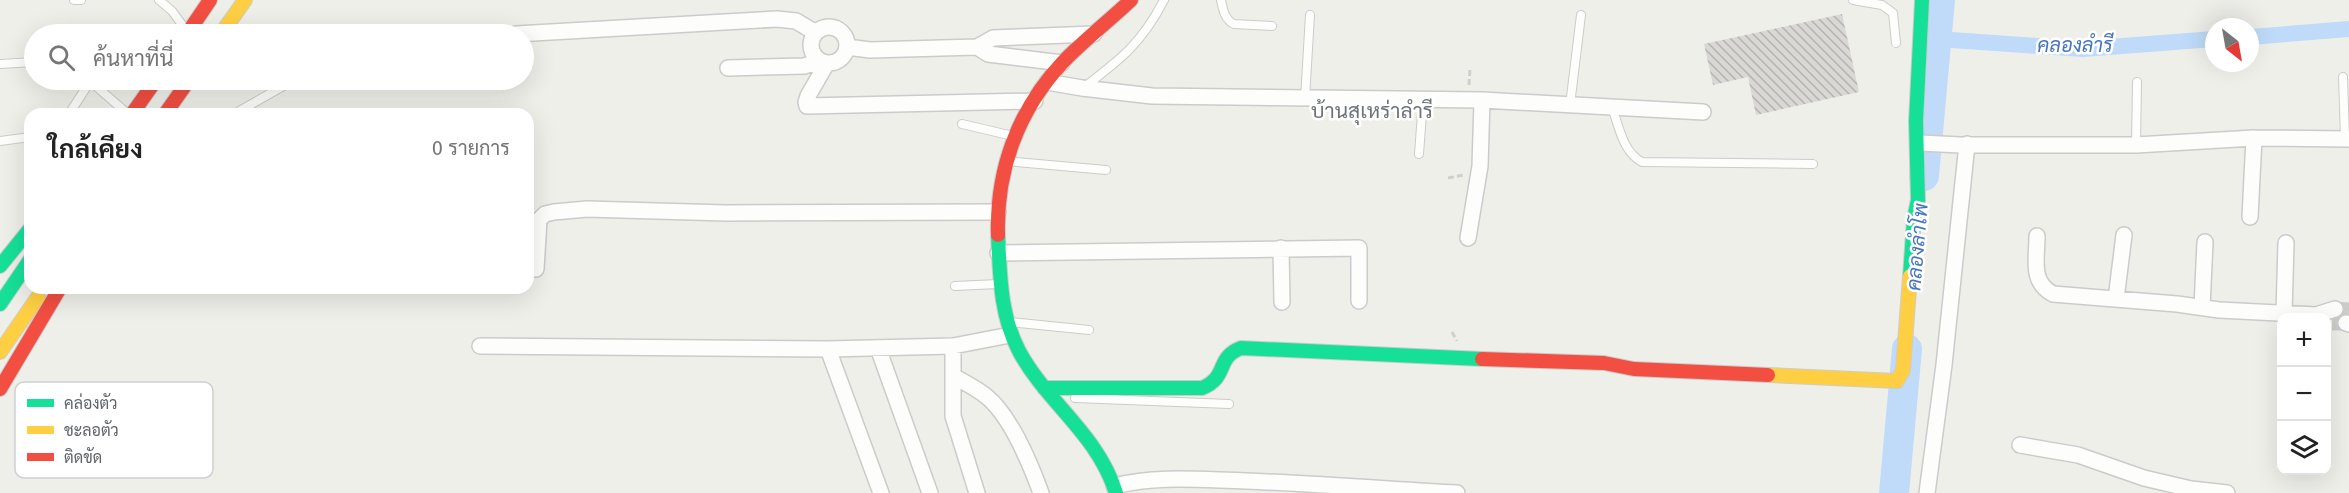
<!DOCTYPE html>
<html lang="th">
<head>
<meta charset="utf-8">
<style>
  :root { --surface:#fff; --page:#f2f2f2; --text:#222; --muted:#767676; --line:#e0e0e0 }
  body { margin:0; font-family:"Fira Sans",Sarabun,sans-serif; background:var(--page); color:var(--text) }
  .controls { position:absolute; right:18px; bottom:18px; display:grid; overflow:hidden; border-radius:12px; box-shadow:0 6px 24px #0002 }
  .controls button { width:54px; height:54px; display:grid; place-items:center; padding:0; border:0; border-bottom:2px solid var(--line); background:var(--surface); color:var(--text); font:30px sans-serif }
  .compass { position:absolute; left:2205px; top:18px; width:54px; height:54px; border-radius:50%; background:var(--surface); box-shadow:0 6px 24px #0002; rotate:149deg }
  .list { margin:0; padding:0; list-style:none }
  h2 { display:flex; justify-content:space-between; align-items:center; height:78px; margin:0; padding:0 24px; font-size:26px }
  h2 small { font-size:20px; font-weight:400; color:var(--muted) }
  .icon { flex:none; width:33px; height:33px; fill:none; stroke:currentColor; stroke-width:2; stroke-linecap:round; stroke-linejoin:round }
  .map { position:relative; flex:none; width:2349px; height:493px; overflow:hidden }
  .search { position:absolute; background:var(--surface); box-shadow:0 6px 24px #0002; left:24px; top:24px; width:510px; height:66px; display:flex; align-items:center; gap:15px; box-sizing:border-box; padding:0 21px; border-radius:33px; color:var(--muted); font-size:22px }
  .panel { position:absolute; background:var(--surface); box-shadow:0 6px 24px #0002; left:24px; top:108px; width:510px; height:186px; border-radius:18px }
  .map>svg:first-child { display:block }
</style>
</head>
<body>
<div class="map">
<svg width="2349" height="493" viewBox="0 0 2349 493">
  <defs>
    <pattern id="building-back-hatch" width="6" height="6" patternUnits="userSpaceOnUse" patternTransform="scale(1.5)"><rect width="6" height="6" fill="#d9d8d5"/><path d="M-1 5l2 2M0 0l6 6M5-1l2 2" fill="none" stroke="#b3b3b1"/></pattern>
  </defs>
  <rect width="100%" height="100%" fill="#efefea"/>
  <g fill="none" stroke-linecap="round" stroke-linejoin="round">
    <path stroke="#bfdbf9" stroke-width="16" d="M2250 37 2349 29
      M1937 39 2083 49 2214 39"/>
    <path stroke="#bfdbf9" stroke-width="30" d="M1924 176 1940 0
      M1894 493 1907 349"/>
  </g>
  <path fill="url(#building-back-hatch)" d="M1842 14 1859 92 1756 115 1748 77 1713 85 1704 44Z"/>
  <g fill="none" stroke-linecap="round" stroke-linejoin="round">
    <path stroke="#cbccca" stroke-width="15" stroke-dasharray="15 8" stroke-linecap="butt" d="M2335 309 2349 310
      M2332 323H2346"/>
    <defs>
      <path id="lane" d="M74 0H81
        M159 0 172 11 186 30
        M1221 0C1223 10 1225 20 1234 24L1272 26
        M1853 0 1882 5 1893 13 1896 43
        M0 64 34 62
        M2343 77 2345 139
        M90 81 128 114
        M1083 88C1121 59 1142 43 1164 0
        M1305 99 1310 15
        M1570 105 1581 15
        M1612 107C1619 127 1623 152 1642 162L1813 164
        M69 114 91 80
        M234 114 294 80
        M962 124 1013 136
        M0 141 30 137
        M2136 145 2137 82
        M1419 154 1423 100
        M1006 161 1106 170
        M955 286 998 284
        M1010 322 1089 330
        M1075 398 1229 404"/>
      <path id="street" d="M811 45a18 18 0 1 1 36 0a18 18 0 1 1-36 0Z
        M516 34 777 19 796 21 816 33
        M847 47 870 50 977 47
        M827 63 808 96 806 102 807 106 1035 101
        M1062 63 988 54 977 47 993 38 1094 34
        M728 68 804 66 821 61
        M1047 82 1082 88 1152 96 1482 100 1703 112
        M1921 143 1960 145H2136L2254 138 2349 139
        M2250 217 2254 138
        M2037 236C2037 259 2030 282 2053 294L2177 304 2219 310 2316 315
        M1468 238 1480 166 1482 100
        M1281 248 1282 302
        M998 253 1359 248V301
        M536 269 539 220 545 214 554 212 587 209 726 213 998 212
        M2116 299 2124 235
        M2202 307 2205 242
        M2284 313 2286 243
        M2320 318 2316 315 2335 309
        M2346 323 2349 324
        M480 346 828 349 953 346 1010 335
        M953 346V416L977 493
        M878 348 930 493
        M828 349 881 493
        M954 376C965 383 976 388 986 396 1011 416 1030 463 1041 493
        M2020 445 2078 455 2144 478 2191 489 2227 493
        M1114 486C1158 475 1202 480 1246 481 1317 484 1387 489 1457 493
        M1927 493 1944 365 1967 144"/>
      <path id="fast" d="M998 235C1000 275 1000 315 1019 351 1047 403 1097 433 1116 493
        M0 266 30 229
        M1910 276 1914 219 1918 200 1916 121 1922 0
        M0 304 30 260
        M1044 388H1202C1229 377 1215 358 1241 348L1482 359"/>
      <path id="slow" d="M221 34 245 0
        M0 352 38 297
        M1768 375 1897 381 1903 370 1910 276"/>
      <path id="jam" d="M187 34 210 0
        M132 114 156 80
        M165 114 189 80
        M998 235C996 170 1018 110 1063 62 1084 40 1109 21 1131 0
        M1482 359 1604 363 1634 369 1768 375
        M0 389 60 288"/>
    </defs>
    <use href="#lane" stroke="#cbcbcb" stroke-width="10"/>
    <use href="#street" stroke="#cbcbcb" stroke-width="18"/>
    <use href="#fast" stroke="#ccc" stroke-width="16"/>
    <use href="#slow" stroke="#ccc" stroke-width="16"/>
    <use href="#jam" stroke="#ccc" stroke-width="16"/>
    <path stroke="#ccd1ce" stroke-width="3" stroke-dasharray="6 3" stroke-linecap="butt" d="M1469 85 1470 69
      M1448 178 1464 175
      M1452 332 1457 341"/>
    <use href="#lane" stroke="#fdfdfc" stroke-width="8"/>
    <use href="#street" stroke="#fdfdfc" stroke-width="15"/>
    <use href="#fast" stroke="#16e098" stroke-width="14"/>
    <use href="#slow" stroke="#ffcf43" stroke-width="14"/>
    <use href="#jam" stroke="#f24e42" stroke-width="14"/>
  </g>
  <g text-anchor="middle" stroke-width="5" stroke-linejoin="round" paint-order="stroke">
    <g font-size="20" font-style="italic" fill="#4575be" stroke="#fff">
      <text x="2075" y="52">คลองลำรี</text>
      <text transform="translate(1917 247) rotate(-85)" y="7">คลองลำโพ</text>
    </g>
    <g font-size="21" fill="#70747a" stroke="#fff">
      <text x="1372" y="118">บ้านสุเหร่าลำรี</text>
    </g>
  </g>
  <rect x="15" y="382" width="198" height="96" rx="9" fill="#fff" stroke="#cfd0d2" stroke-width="1.5"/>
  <rect x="27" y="399" width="27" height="8" fill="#16e098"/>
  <rect x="27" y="426" width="27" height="8" fill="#ffcf43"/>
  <rect x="27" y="453" width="27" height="8" fill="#f24e42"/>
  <g font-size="16" fill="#5f6268">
    <text x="64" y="409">คล่องตัว</text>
    <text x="64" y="436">ชะลอตัว</text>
    <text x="64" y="463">ติดขัด</text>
  </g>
</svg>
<div class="controls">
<button>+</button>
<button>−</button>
<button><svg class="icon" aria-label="layers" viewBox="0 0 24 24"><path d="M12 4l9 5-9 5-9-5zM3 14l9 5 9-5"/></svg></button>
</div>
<svg class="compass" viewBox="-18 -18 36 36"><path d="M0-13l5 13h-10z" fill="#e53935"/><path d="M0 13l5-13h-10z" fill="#767676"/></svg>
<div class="search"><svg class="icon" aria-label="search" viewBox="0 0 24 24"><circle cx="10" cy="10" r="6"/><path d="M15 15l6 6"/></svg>ค้นหาที่นี่</div>
<section class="panel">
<h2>ใกล้เคียง<small>0 รายการ</small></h2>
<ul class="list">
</ul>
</section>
</div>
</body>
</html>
